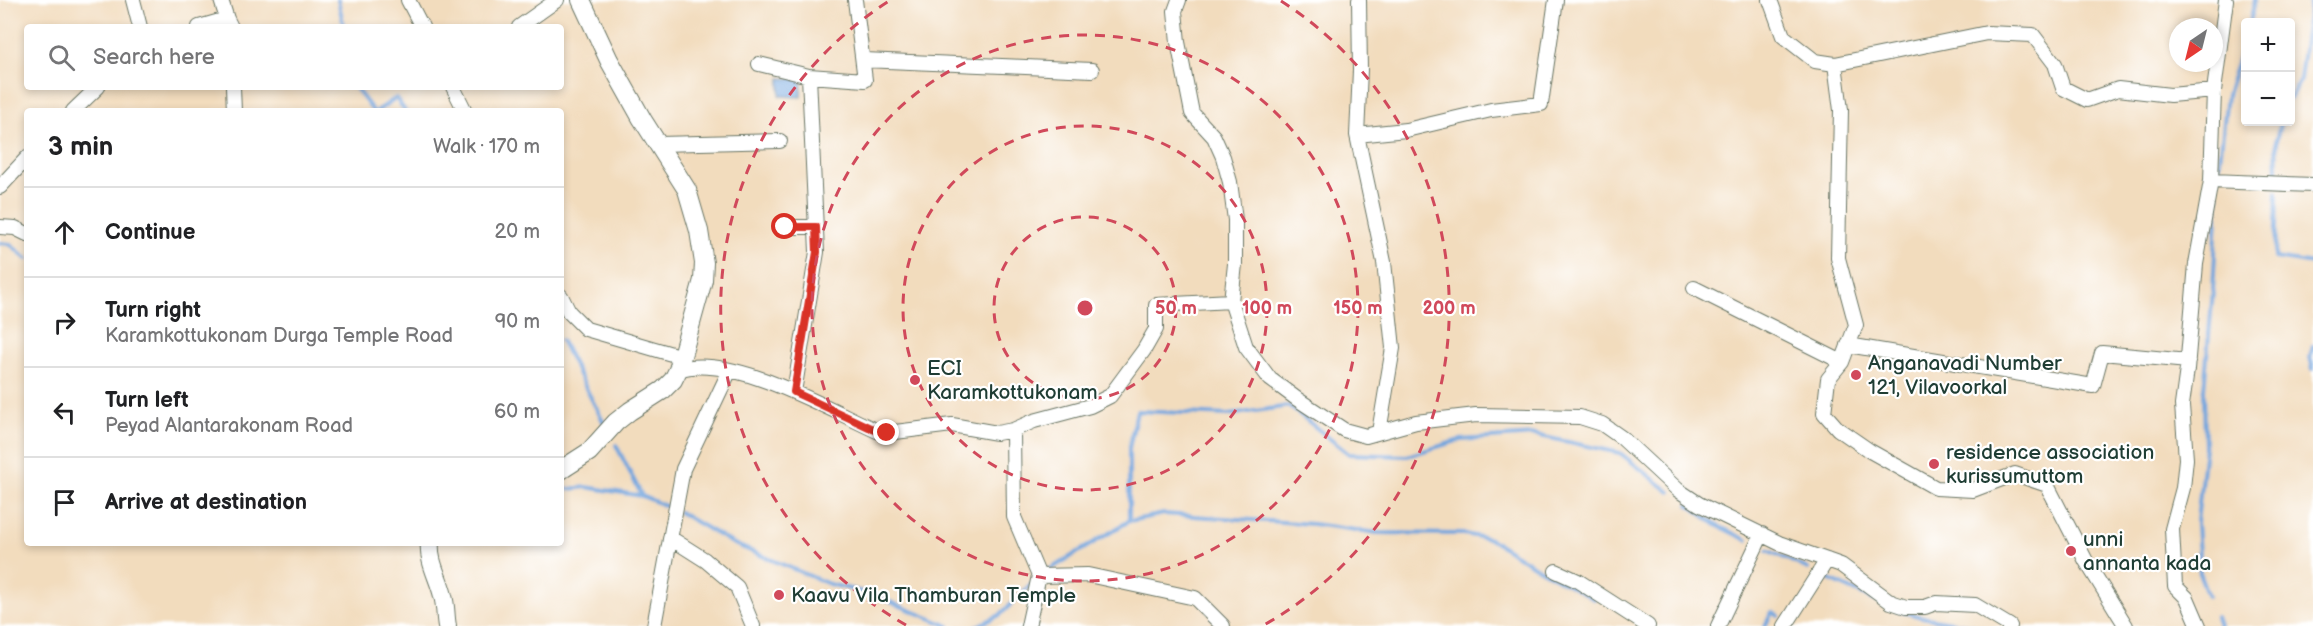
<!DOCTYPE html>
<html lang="en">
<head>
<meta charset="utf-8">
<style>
  :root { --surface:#fff; --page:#f6f6f6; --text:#202124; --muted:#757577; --line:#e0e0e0 }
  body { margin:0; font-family:"Balsamiq Sans",sans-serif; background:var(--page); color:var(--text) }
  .controls { position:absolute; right:18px; top:18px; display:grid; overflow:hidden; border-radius:6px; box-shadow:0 3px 9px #0003 }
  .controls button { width:54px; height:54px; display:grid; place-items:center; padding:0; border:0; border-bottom:2px solid var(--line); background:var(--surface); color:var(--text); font:30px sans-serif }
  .compass { position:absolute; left:2169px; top:18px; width:54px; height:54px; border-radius:50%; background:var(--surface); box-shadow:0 3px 9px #0003; rotate:215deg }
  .stop { position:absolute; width:18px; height:18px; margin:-14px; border:4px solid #d93025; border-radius:50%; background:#fff }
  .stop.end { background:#d93025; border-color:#fff; box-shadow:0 2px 6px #0008 }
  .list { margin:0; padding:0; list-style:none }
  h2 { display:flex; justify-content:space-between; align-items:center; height:78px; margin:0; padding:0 24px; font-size:26px }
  h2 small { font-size:20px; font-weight:400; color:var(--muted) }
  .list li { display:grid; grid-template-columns:39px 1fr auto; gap:18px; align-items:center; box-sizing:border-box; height:90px; padding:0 24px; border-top:2px solid var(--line) }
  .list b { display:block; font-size:22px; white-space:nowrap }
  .list p { margin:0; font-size:20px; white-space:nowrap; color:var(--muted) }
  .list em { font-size:20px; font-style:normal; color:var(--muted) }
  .icon { flex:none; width:33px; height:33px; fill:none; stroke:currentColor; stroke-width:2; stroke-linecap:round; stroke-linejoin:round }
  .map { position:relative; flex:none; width:2313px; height:626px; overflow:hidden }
  .search { position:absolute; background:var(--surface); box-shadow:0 3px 9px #0003; left:24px; top:24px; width:540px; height:66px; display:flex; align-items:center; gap:15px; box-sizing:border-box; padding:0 21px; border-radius:6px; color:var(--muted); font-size:22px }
  .panel { position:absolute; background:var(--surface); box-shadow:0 3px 9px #0003; left:24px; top:108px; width:540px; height:438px; border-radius:6px }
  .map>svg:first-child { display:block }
</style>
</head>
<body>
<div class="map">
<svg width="2313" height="626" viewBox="0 0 2313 626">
  <rect width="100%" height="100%" fill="#fff"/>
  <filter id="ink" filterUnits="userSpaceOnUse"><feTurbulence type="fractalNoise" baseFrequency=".0167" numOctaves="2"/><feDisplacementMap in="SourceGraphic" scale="12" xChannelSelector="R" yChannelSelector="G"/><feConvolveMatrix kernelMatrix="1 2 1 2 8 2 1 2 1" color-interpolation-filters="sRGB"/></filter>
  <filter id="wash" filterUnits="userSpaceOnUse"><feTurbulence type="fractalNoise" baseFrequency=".008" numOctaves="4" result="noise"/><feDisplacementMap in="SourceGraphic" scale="24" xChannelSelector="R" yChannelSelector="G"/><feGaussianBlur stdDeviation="1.35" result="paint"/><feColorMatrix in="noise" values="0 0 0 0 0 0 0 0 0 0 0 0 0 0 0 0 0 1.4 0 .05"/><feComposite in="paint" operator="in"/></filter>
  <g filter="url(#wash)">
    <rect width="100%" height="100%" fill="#f2dcbd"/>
    <path fill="#72a5de" stroke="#487189" stroke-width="1.5" d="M780 78 802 79 801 97 780 96Z"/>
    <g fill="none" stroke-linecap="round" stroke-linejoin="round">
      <path stroke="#72a5de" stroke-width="4" d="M338 0 344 27
        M2250 22 2255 0
        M355 87 373 111
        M2290 99 2300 80 2310 2 2313 3
        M377 111 396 98 405 111
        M2219 169 2227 95 2246 35
        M2277 171 2276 140 2281 122
        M2277 192 2275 258 2313 264
        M0 243 10 244 27 259
        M561 340 605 425
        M2313 346 2310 357 2313 369
        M616 445 642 496 673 509
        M561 490 586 487 642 496
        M1689 505 1716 525 1747 540
        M679 512 734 544 829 584 871 594 949 626
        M1129 521V448L1137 411 1229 415 1289 406 1349 454 1407 456 1460 440 1535 435 1620 453 1670 492
        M1767 550 1808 569
        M1049 570 1129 521 1164 514 1313 524 1378 533 1464 534 1490 539 1534 566 1594 599
        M1828 579 1885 605
        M2208 596 2200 575 2197 522 2205 447 2204 389 2213 291 2218 196
        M1892 609 1922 617 1973 626
        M2216 617 2219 626
        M977 626 1000 615 1033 582
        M1765 626 1772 612 1779 616"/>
    </g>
  </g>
  <g filter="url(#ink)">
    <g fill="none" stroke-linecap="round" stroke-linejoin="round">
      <defs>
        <path id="street" d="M133 0 140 27
          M221 0 227 19
          M408 0 422 27
          M1179 0 1175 11 1178 42 1192 113 1214 137 1223 157 1230 182 1235 220V264L1231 301 1246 347 1270 379 1297 399 1344 430 1366 436 1416 422 1476 415 1580 417 1602 424 1622 438 1678 490 1699 504 1779 543 1841 565 1891 602 1906 607H1925L1936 603 1975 605 2010 626
          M1359 0 1360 70 1357 135 1384 262 1393 348 1379 432
          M1770 0 1783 36 1815 61 1835 64 1841 110 1838 258 1856 325 1842 362 1828 379 1824 413 1838 429 1870 451 1936 488 1973 490 2015 474 2047 485 2086 561 2126 626
          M199 27 227 19 231 27
          M519 27 557 0
          M864 60 1092 70
          M759 64 809 76 865 80 855 0
          M1835 64 1987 33 2033 35 2055 64 2063 88 2087 100 2118 89 2170 95 2214 91
          M233 87 234 111
          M453 87 465 111
          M73 111 98 87
          M1357 135 1406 130 1491 110 1541 104 1556 0
          M659 144 780 141
          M2211 181 2214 91 2226 0
          M0 187 27 158
          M0 227 15 228 27 234
          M785 227H816
          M1694 288 1842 362
          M561 296 569 312 586 329 682 357
          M1848 345 2093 386 2102 353 2188 361
          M678 370C730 352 828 409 877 431L887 433 952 425 997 433 1013 430 1034 421 1090 406 1110 396 1144 350 1156 329V305L1231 301
          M794 392 817 252 809 76
          M1013 430 1014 517 1039 576 1028 626
          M672 539 705 560 737 587 753 626
          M1556 571 1578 581 1648 626
          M1039 576 1088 575 1195 598 1223 626
          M654 626 683 469 730 370
          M1718 626 1762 534
          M1785 626 1827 560
          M2199 626 2187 598 2175 586 2172 529 2183 488 2186 459 2182 405 2187 369 2196 264 2211 181 2313 185"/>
        <path id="secondary" d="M561 470 589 452 616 422 630 411 663 390 673 380 678 370 703 280 704 263 699 231 687 190 642 119 609 60 581 0
          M430 543C428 562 439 578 443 596 446 606 445 616 447 626"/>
      </defs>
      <use href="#street" stroke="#697564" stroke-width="16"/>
      <use href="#secondary" stroke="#697564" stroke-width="20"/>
      <use href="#street" stroke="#fff" stroke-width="14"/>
      <use href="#secondary" stroke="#fff" stroke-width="18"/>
    </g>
  </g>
  <g fill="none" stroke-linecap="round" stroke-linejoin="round" filter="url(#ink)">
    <path stroke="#d93025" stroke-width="8" d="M785 227H816L817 252 794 392 877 431 887 433"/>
  </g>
  <g fill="none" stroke="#d1495b" stroke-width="3" stroke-dasharray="10 8">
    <circle cx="1085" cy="308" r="91"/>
    <circle cx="1085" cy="308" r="182"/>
    <circle cx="1085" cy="308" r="273"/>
    <path d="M906 625A364 364 0 0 1 889 1M1281 1A364 364 0 0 1 1264 625"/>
  </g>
  <g fill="#d1495b" stroke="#fff" stroke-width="2">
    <circle cx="1856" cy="375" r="6"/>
    <circle cx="915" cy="380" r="6"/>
    <circle cx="1934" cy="464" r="6"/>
    <circle cx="2071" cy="551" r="6"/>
    <circle cx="779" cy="595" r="6"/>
  </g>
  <g text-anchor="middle" stroke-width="4.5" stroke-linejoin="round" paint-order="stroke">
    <g font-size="21" fill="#1f3d34" stroke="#fff" text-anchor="start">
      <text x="1868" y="370">Anganavadi Number<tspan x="1868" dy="24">121, Vilavoorkal</tspan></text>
      <text x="927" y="375">ECI<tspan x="927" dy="24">Karamkottukonam</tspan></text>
      <text x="1946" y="459">residence association<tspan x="1946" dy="24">kurissumuttom</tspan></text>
      <text x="2083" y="546">unni<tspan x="2083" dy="24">annanta kada</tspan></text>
      <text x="791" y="602">Kaavu Vila Thamburan Temple</text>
    </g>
  </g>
  <circle cx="1085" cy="308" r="9" fill="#d1495b" stroke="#fff" stroke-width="3"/>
  <g font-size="18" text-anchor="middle" font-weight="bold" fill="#d1495b" stroke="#fff" stroke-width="4.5" stroke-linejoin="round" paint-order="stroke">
    <text x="1176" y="314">50 m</text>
    <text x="1267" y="314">100 m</text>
    <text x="1358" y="314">150 m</text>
    <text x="1449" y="314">200 m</text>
  </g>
</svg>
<div class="controls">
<button>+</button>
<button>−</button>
</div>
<svg class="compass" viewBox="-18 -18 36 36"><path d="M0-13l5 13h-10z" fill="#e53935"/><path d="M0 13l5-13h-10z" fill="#757577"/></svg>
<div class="stop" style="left:785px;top:227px"></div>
<div class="stop end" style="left:887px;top:433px"></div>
<div class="search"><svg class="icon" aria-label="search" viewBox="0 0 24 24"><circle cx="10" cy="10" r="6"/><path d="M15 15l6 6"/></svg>Search here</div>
<section class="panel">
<h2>3 min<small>Walk · 170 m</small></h2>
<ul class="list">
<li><svg class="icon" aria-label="ahead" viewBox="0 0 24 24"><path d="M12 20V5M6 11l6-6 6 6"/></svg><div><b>Continue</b></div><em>20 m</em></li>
<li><svg class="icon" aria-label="right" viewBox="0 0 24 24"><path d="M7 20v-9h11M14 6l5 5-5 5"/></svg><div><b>Turn right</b><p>Karamkottukonam Durga Temple Road</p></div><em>90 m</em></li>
<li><svg class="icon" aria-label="left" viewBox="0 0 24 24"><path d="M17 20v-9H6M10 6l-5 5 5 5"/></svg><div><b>Turn left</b><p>Peyad Alantarakonam Road</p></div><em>60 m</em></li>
<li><svg class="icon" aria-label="arrive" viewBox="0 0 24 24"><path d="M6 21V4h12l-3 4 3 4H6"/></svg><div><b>Arrive at destination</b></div></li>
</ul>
</section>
</div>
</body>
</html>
